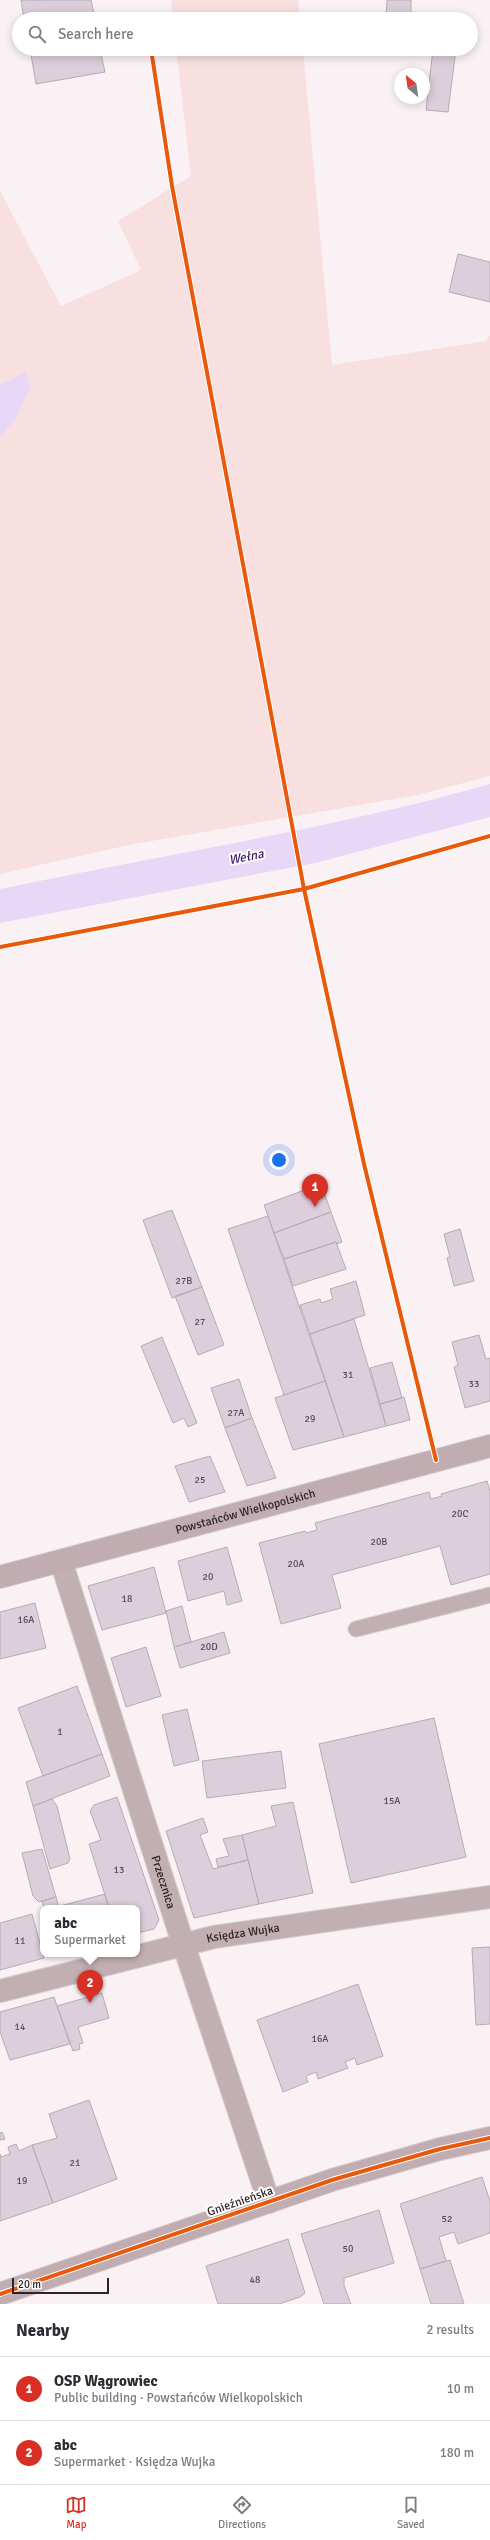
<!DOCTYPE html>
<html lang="en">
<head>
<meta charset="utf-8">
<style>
  :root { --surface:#fff; --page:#f2f2f3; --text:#2b2b33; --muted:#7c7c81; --line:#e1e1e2; --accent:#d93025 }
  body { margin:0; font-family:Signika,sans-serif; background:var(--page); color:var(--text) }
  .compass { position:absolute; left:394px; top:68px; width:36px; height:36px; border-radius:50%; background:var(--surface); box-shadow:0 2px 10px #0003; rotate:331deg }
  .scale { position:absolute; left:12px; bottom:10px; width:97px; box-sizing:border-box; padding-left:4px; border:2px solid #2d2328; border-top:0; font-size:11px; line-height:14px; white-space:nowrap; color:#2d2328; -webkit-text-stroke:3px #fff; paint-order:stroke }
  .you { position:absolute; left:279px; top:1160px; width:14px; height:14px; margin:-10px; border:3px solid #fff; border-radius:50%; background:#1a73e8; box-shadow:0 0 0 6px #1a73e833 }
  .badge { display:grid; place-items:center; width:26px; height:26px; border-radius:50%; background:var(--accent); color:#fff; font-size:13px; font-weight:700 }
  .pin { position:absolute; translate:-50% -33px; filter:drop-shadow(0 1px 2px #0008) }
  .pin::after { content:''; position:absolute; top:21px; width:14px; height:12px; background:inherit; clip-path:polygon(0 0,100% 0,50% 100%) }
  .popup { position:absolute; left:40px; top:1905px; width:100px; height:52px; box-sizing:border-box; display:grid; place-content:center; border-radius:8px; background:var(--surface); filter:drop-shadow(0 1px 3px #0005); font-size:13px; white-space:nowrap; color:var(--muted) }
  .popup b { font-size:15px; color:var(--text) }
  .popup::after { content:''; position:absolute; left:50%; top:100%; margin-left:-8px; border:8px solid transparent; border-top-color:var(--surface) }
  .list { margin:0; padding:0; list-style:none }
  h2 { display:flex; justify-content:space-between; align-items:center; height:52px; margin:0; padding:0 16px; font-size:17px }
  h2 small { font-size:13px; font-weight:400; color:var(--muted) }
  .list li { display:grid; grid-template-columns:26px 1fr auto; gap:12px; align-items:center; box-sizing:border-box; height:64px; padding:0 16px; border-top:1px solid var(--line) }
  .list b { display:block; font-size:15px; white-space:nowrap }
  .list p { margin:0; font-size:13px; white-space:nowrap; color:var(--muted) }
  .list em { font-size:13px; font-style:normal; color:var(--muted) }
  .icon { flex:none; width:22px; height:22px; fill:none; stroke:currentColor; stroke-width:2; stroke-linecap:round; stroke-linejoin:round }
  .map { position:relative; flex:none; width:490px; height:2304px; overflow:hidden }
  .search { position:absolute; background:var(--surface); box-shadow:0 2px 10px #0003; left:12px; right:12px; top:12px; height:44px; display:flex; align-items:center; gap:10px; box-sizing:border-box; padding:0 14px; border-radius:22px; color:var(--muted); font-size:15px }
  .sheet { height:180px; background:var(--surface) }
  nav { display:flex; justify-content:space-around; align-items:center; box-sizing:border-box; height:56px; border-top:1px solid var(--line); background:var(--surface); font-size:11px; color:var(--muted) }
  nav a { display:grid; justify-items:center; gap:2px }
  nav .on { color:var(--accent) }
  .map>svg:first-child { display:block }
</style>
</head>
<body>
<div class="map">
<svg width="490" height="2304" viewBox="0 0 490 2304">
  <rect width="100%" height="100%" fill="#faf1f5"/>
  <path fill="#f8e0e0" d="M171 0H298L300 19H173Z
    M176 49H303L332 365 486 341 490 335V776L418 795 129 845 0 874V191L61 306 141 270 118 221 191 176Z"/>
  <path fill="#e8d8f8" d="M26 372 30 387 16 419 0 437V385Z
    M490 784V817L315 863 0 923V889C164 854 329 830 490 784Z"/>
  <path fill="#ddcedc" stroke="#b5adb2" d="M21 0H91L95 19H24Z
    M387 0H411V19H386Z
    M30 49H100L105 72 36 84Z
    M433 49H456L448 112 426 110Z
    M458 254 490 262V302L449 292Z
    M321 1184 331 1212 274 1233 264 1205Z
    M172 1210 202 1287 172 1298 143 1220Z
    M331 1212 342 1242 337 1244 336 1242 284 1259 274 1233Z
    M268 1216 325 1381 284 1395 228 1229Z
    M460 1229 474 1281 454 1286 447 1258 450 1257 444 1234Z
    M336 1242 346 1269 293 1286 284 1259Z
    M356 1281 365 1315 310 1334 300 1305 320 1299 321 1303 333 1299 330 1289Z
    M202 1287 224 1345 198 1355 175 1296Z
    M354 1319 386 1426 344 1437 310 1334Z
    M479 1335 486 1359 490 1358V1401L465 1408 454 1367 458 1365 452 1342Z
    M162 1337 197 1423 188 1427 184 1418 173 1423 141 1346Z
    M392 1362 402 1398 380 1404 370 1368Z
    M239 1379 252 1418 225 1428 211 1388Z
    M325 1381 344 1437 293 1450 275 1398Z
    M404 1397 410 1420 386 1426 380 1404Z
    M252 1418 276 1478 247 1486 225 1428Z
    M210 1456 225 1492 189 1502 175 1466Z
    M487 1481 490 1491V1574L451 1585 440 1546 332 1575 341 1608 281 1624 259 1543 305 1531 306 1533 317 1530 315 1523 429 1492 431 1499 442 1496 441 1494Z
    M227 1547 242 1601 227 1605 224 1591 188 1601 178 1561Z
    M154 1567 166 1613 102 1630 88 1586Z
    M35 1603 46 1648 0 1659V1612Z
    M182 1606 191 1642 174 1647 166 1611Z
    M224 1632 230 1653 180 1668 174 1647Z
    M146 1647 161 1696 126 1707 111 1658Z
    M77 1686 102 1754 43 1776 18 1708Z
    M187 1709 199 1760 174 1766 162 1715Z
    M434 1718 466 1857 351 1883 319 1744Z
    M281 1751 286 1788 207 1798 202 1761Z
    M102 1754 110 1776 33 1806 26 1782Z
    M117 1797 159 1920 154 1929 137 1933V1908H109L89 1844 101 1840 90 1811 94 1805Z
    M52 1799 57 1806 70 1859 68 1863 50 1869 33 1806Z
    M293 1802 313 1893 259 1904 242 1835 276 1826 271 1806Z
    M203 1818 208 1832 200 1835 213 1869 248 1860 259 1904 194 1918 166 1831Z
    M242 1835 248 1860 218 1867 216 1859 229 1856 223 1839Z
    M42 1849 56 1897 39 1902 33 1896 22 1853Z
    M105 1894 109 1908H61L60 1906Z
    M56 1897 59 1908H44L42 1901Z
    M32 1914 44 1958 0 1970V1923Z
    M490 1947V2024L476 2025 472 1948Z
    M358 1984 383 2056 357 2065 355 2058 345 2062 348 2068 318 2079 316 2072 306 2076 308 2082 283 2092 257 2020Z
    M102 1993 109 2018 78 2027 83 2043 79 2044 80 2049 73 2051 57 2006Z
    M54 1997 70 2044 10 2060 0 2032V2012Z
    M89 2100 117 2179 53 2203 32 2145 57 2138 49 2114Z
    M2 2132 5 2139 0 2140V2133Z
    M16 2144 19 2151 32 2145 53 2203 0 2221V2154L1 2157 10 2154 8 2147Z
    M482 2177 490 2201V2233L458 2244 454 2232 439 2237 446 2261 420 2269 400 2204Z
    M379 2210 394 2263 344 2278V2286L351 2304H324L301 2234Z
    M288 2239 305 2293 300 2297 279 2304H218L206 2266Z
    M450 2260 464 2304H431L420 2269Z"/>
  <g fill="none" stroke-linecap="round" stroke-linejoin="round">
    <defs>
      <path id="lane" d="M356 1629 490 1595"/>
      <g id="street">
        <path id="s1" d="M61 1561 179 1931 269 2202"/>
        <path id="s2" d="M0 1991 214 1937 490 1897"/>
      </g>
      <g id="secondary">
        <path id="s3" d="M0 1577 490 1446"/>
        <path d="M0 2294 332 2180 440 2149 490 2138"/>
      </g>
    </defs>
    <use href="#lane" stroke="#d4cdd0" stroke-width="17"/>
    <use href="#street" stroke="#d4cdd0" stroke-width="24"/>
    <use href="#secondary" stroke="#d4cdd0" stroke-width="24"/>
    <use href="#lane" stroke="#c2afb2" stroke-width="15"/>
    <use href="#street" stroke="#c2afb2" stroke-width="22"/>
    <use href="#secondary" stroke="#c0acb1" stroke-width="22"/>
    <defs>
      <path id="cycleway" d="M151 49 172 186 304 889 364 1164 436 1460
        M0 947 304 889 490 836
        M0 2294 332 2180 440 2149 490 2138"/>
    </defs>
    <use href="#cycleway" stroke="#fff" stroke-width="6"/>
    <use href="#cycleway" stroke="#e8590c" stroke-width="4"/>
  </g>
  <g text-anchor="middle" stroke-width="4" stroke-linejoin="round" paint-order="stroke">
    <g font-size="10" fill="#594e55">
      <text x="184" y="1284">27B</text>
      <text x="200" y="1325">27</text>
      <text x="348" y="1378">31</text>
      <text x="474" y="1387">33</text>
      <text x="236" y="1416">27A</text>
      <text x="310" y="1422">29</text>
      <text x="200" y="1483">25</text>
      <text x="460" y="1517">20C</text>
      <text x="379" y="1545">20B</text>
      <text x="296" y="1567">20A</text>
      <text x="208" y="1580">20</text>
      <text x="127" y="1602">18</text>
      <text x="26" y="1623">16A</text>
      <text x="209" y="1650">20D</text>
      <text x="60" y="1735">1</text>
      <text x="392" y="1804">15A</text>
      <text x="119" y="1873">13</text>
      <text x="20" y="1944">11</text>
      <text x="20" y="2030">14</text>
      <text x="320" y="2042">16A</text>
      <text x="75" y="2166">21</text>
      <text x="22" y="2184">19</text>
      <text x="447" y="2222">52</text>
      <text x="348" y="2252">50</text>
      <text x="255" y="2283">48</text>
    </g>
    <g font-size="12" fill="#2d2328" stroke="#fff">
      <text dy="4" stroke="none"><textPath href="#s3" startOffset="254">Powstańców Wielkopolskich</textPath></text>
      <text dy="4" stroke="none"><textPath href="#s1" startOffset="337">Przecznica</textPath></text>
      <text dy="4" stroke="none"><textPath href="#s2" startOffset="250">Księdza Wujka</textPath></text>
      <text transform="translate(240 2201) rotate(-19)" y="4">Gnieźnieńska</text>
    </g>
    <g font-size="13" font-style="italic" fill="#45196a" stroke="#fff">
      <text transform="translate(246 856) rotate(-11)" y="5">Wełna</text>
    </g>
  </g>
</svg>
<svg class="compass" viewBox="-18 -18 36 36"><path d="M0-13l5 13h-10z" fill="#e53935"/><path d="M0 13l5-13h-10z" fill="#7c7c81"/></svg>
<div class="scale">20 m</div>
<div class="you"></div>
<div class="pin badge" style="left:315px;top:1207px">1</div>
<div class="pin badge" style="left:90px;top:2003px">2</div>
<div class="popup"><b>abc</b>Supermarket</div>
<div class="search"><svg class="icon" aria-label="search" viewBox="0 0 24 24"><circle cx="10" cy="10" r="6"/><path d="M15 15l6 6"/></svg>Search here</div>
</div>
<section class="sheet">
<h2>Nearby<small>2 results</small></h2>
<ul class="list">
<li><span class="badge">1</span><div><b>OSP Wągrowiec</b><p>Public building · Powstańców Wielkopolskich</p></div><em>10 m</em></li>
<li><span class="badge">2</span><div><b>abc</b><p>Supermarket · Księdza Wujka</p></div><em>180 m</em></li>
</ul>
</section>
<nav>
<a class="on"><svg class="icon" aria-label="map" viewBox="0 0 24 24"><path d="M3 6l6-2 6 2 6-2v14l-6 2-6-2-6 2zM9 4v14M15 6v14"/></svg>Map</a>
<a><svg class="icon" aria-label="directions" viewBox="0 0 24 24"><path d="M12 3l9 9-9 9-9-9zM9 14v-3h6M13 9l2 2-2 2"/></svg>Directions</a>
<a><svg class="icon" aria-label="saved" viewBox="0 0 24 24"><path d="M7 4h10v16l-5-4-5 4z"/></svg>Saved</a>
</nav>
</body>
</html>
